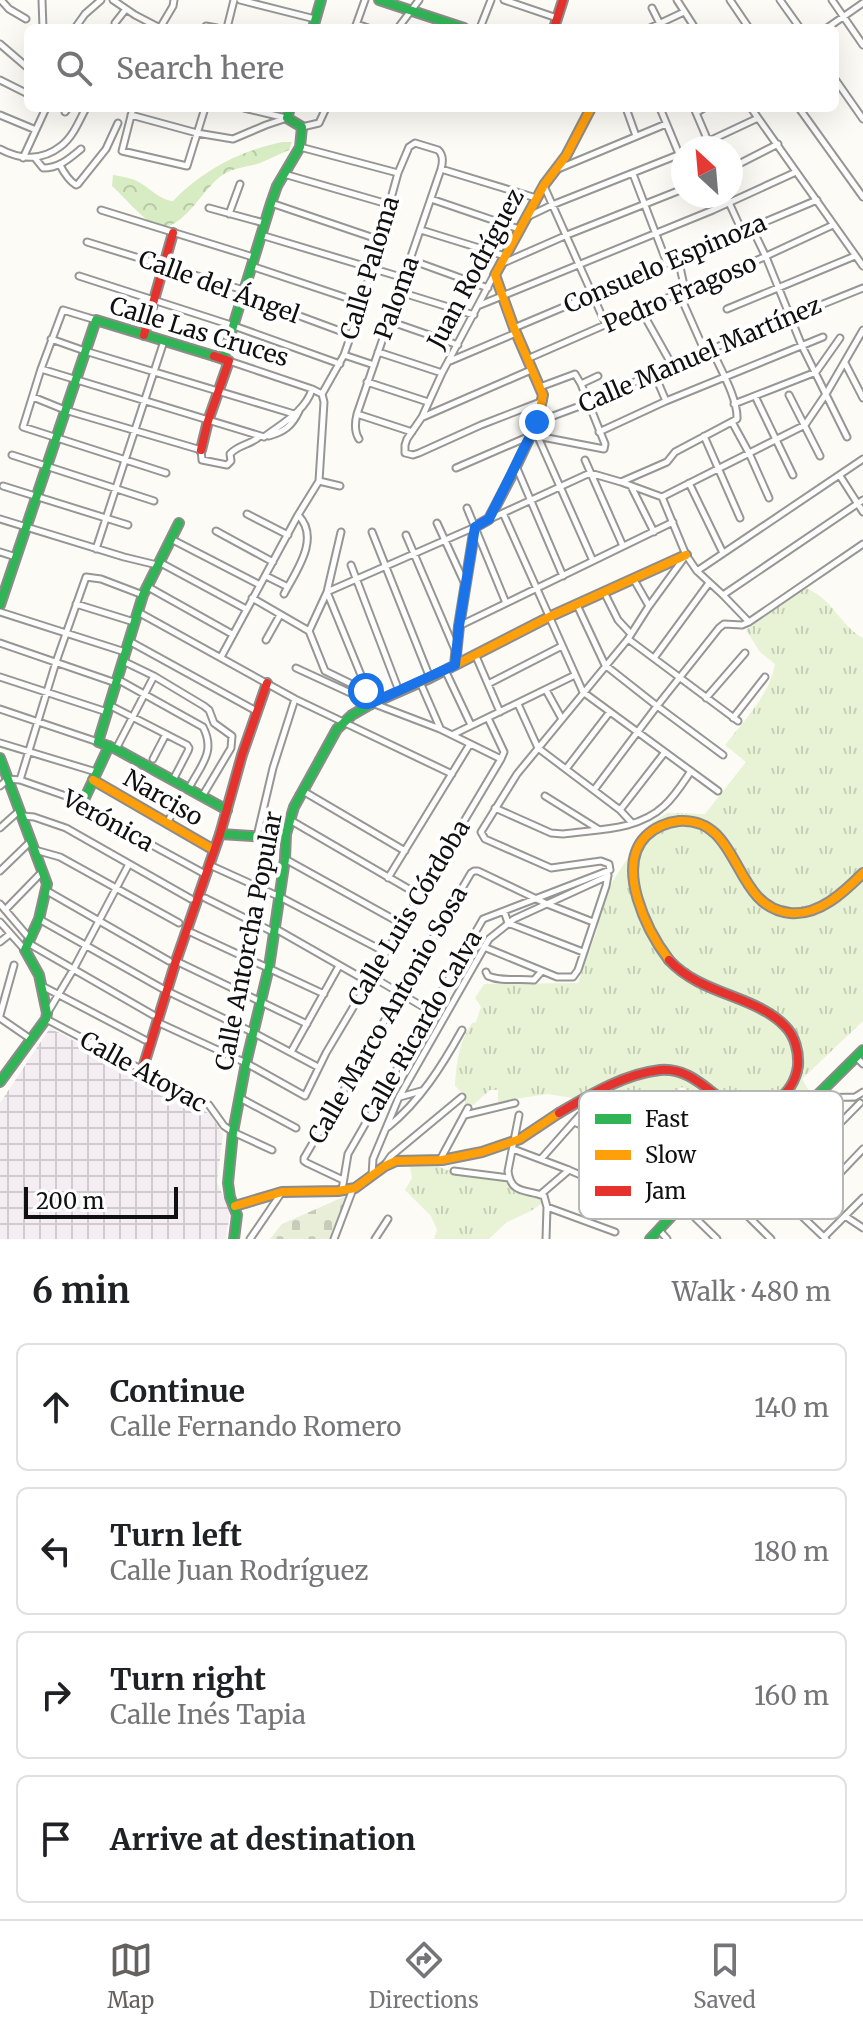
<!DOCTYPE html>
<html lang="en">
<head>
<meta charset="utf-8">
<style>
  :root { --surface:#fff; --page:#f6f6f6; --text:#202124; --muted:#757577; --line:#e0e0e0; --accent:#636260 }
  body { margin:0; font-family:Merriweather,serif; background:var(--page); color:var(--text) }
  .compass { position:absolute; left:671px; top:136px; width:72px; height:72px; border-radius:50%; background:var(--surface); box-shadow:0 8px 32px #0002; rotate:334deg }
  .scale { position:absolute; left:24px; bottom:20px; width:154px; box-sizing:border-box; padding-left:8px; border:4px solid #101010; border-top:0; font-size:22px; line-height:28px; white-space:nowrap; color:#101010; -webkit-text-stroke:6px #fff; paint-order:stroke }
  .stop { position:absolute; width:24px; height:24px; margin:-18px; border:6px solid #1a73e8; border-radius:50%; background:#fff }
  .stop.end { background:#1a73e8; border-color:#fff; box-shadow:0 2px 8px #0008 }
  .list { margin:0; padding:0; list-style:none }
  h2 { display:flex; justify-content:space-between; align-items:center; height:104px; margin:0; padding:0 32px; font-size:34px }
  h2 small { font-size:26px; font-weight:400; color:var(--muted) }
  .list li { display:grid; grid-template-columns:52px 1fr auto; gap:24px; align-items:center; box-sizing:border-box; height:128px; margin:0 16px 16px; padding:0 16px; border:2px solid var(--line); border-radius:12px }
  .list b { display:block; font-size:30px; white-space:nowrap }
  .list p { margin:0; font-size:26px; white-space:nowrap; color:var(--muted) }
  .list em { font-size:26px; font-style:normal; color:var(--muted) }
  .icon { flex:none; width:44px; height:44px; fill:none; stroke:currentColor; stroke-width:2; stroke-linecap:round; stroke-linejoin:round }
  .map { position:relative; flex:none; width:863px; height:1239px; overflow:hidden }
  .search { position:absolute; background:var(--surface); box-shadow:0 8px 32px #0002; left:24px; right:24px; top:24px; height:88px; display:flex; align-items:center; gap:20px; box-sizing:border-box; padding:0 28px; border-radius:12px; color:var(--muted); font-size:30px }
  .sheet { height:680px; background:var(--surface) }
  nav { display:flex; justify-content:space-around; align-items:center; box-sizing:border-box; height:112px; border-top:2px solid var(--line); background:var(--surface); font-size:22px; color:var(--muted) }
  nav a { display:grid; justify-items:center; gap:4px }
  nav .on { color:var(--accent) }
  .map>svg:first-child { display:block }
</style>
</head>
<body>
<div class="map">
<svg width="863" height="1239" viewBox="0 0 863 1239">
  <defs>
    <pattern id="industrial-grid" width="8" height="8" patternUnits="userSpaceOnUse" patternTransform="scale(2)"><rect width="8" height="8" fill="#f4eef2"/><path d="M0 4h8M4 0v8" fill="none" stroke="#d0cbce"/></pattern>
    <pattern id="grass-tufts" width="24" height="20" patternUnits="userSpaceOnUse" patternTransform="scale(2)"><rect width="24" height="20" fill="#e7f3d4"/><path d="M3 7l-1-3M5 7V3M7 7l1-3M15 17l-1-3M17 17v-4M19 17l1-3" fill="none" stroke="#c5cfb5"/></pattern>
    <pattern id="forest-crowns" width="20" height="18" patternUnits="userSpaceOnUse" patternTransform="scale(2)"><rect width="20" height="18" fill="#d7ecc2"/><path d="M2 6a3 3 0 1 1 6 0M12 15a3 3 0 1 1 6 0" fill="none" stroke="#b8c9a6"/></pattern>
    <pattern id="cemetery-stones" width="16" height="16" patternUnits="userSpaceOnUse" patternTransform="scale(2)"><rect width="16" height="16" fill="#e9eed9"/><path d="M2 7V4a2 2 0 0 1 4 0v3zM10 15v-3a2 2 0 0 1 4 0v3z" fill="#c7cbb9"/></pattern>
  </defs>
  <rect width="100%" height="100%" fill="#fcfbf6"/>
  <path fill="url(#industrial-grid)" d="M50 1028 210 1114 223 1134 217 1182 229 1210V1220L225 1239H0V1103Z"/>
  <path fill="url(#grass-tufts)" d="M805 588C833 598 839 625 863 638V1021L802 1079 809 1091 772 1130C764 1130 754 1131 747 1129 722 1123 704 1099 682 1087 668 1095 661 1113 647 1119 638 1123 617 1124 606 1125L586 1100 547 1094 498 1102V1090H490L473 1105 465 1104 464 1094 455 1086C456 1063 459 1042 472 1023L476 1022 481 1007 475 998 484 984 578 983 597 930 598 920 609 887 649 825 667 813 705 814 746 762 725 745C744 721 770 694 775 664L760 652 746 630Z
    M438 1166 446 1170 505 1178 515 1193 538 1197 542 1203 531 1211 507 1222 489 1239H434L437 1230 431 1216 405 1190 412 1178 410 1167Z"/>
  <path fill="url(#forest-crowns)" d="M282 142H292L289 150C279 154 270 159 260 163 248 167 236 167 224 174 203 186 180 239 153 224 141 217 123 196 112 186L113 175C119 176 126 177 132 179 147 184 158 200 173 201 203 170 240 151 282 142Z"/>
  <path fill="url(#cemetery-stones)" d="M348 1195 331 1239H270L282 1224Z"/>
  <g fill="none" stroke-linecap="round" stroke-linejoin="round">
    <defs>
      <path id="street" d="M1 0 9 9 26 19
        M42 0 43 28
        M113 0 135 15 160 28
        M240 0 315 19
        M504 0 557 18
        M677 0 695 28
        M730 0 749 28
        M780 0 800 28
        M832 0 863 45
        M652 8 662 28
        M115 23 126 9
        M357 24 368 28
        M206 26 217 28
        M75 28 85 14 101 0
        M160 28 173 6 174 0
        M227 28 234 0
        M355 28 365 0
        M398 28 419 0
        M480 28 491 0
        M650 28 684 12
        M827 28 863 3
        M0 44 28 68
        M835 79 863 119
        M0 80 28 94
        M133 108 122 151 187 166 205 108
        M244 108 286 118
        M626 108 636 136
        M660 108 679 154
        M694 108 711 148
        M751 108 863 266
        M799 108 863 197
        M65 112 68 108
        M696 113 704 108
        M0 115 36 130
        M131 115 197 133 233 139 266 125 287 118
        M302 127 319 123 326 108
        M300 147 398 173
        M694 148 758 118
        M0 149C20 160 42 161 61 146 73 137 79 121 86 108
        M23 158 46 108
        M35 158 43 168C59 168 69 159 81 149
        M60 165C64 173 68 180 76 185L78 184 106 149 118 123
        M731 168 778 144
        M441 169 536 198
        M558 169 666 124
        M284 174 391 205
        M633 174 667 263
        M544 186 606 325
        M726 196 742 231
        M431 199 519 229
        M271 203 380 240
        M209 208 264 223
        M101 210 253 257
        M229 214 240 184
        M525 218 552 205 683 153
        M752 228 766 257 802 346 847 437
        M421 230 505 256
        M261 235 404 278
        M87 242 240 289 251 298 351 335
        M678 258 685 290
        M411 260 488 288
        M501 264 567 235 683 189
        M251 266 362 303
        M494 275 442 373 422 417 407 439 405 445V453L413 455 419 453 481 425 543 401
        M79 276 234 326 340 364
        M400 292 474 315
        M679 293 705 352
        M480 305 713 210 796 172
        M727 309 855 256
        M639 310 645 317 672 365
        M96 320 63 310 41 369 23 427 166 473
        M389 321 458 345
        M514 328 817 200
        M51 339 85 351 294 414
        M378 352 442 373
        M344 355 374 365
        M527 359 685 290 738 269 833 225
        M229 361 312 389 322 394
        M450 361 516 333
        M845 363 863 398
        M41 369 264 437
        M654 373 666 401
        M367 382 428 402
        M581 384 598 376
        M322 394 344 355 362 303 398 173 409 147 415 143 438 150C444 155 443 162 441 169L357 414C355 422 354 431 359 439
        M789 395 820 456
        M755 396 793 475
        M33 397 65 410 201 450 202 460 227 465 231 461 230 454C239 444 251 445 260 436
        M734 404 816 372 840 338
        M357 414 412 432
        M423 417 531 370
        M537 422 588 403 672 365 863 288
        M732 422 749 453 769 498
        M599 432 666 401 823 337
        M269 436C284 432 292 426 299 411
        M704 436 740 518
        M264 437C281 424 306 411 312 389
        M538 437 593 561
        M12 455 154 501
        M585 460 623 546
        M516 466 563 576
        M456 468 530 436H537L604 449 605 444 581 384 575 374 540 387
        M840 476 863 512
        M319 481 340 486
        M621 482 667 462 675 452 737 419C738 399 720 368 712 350
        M689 483 723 553
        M3 486 128 525
        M631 486 654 532
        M662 497 805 425 826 394 863 330
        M662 497 686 555 697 571 723 595 749 622
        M467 508 506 603
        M503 513 583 692 718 791
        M247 514 288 535
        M0 519 124 557 157 565
        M490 519 590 473 621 482 662 497
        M437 523 465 584
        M216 531 273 562
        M372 532 430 678
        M406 535 456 652
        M171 539 260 585
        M96 549 164 341
        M0 552 16 557
        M159 562 246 609
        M351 565 399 691
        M697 571 863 459
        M266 576 288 587
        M633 578 649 606
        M148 587 232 634
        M327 592 475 527
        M327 592 372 702
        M604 592 618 620 631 634
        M284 594C296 571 321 538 298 515
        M723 595 863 500
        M252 598 309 631
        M76 604 134 622
        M577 605 605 665 657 706 723 755
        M0 612 125 652
        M138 612 295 699 452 774
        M459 626 673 522
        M309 631 327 592 341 532
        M309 631 325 671 366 691
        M628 639 738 721
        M266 640 280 615
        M129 641 258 712
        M0 643 116 683
        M475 654 500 712
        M221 657 298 515 319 481 324 402 322 394
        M654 658 709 583
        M123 661 154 676 204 706 209 710 214 723 232 736 231 748 203 795
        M296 668 372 703 440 729 501 759
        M445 670 471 725
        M0 677 107 712
        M117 679 203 727C216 752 201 765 189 788
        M420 682 440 728
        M488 684 562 646
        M546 690 562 719
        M706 698 745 653
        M518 704 538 748 620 810 632 823
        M109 705 187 745 189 748 188 751 173 780
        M0 709 98 742
        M733 718 765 677
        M454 734 575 675
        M0 743 96 772
        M116 749 154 676
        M153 759 166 734
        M566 769 609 713
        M20 780 56 662 86 577 101 579 143 595
        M0 786 8 779 20 780 83 802 86 808 95 814 205 874
        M594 790 657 706 719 628 724 624 742 625 749 622 863 544
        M303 791 405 851
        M545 796 598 829
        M495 808 551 833 563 834C597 829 637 831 664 806 675 796 683 783 691 771
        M620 810 665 752
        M23 816 34 817 66 828 191 899
        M290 820 419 895
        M167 823 177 805 198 816
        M0 828 20 810
        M257 836 273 768 295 699
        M35 850 60 857 179 923
        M285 859 402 924
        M214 867 280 897 385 952
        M610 870 609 864 601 861 551 868 485 839 481 832 517 774 628 639 649 606 684 558
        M0 871 31 841
        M388 878 470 744
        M47 891 169 961
        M205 898 275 933
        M0 904 30 939
        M5 910 42 872
        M504 911 508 923 583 952
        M39 919 163 989
        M0 922 25 950
        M276 929 360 977
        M186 930 324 994
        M0 942 10 934
        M28 943 153 1015
        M484 947 557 977H573L578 970 606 886 608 875
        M176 961 307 1024
        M486 972 488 976C502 982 518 978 534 980L542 971
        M371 976 430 1011
        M42 986 145 1040
        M167 991 254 1033 318 1067
        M48 1012 73 970 129 864
        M0 1015 14 965
        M0 1018 32 1040
        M46 1019 209 1105 224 1126 233 1132 272 1150
        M157 1022 246 1063 305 1096 326 1053 501 759 504 752 488 718
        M291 1052 339 966
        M856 1057 863 1064
        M400 1097 421 1091
        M240 1098 296 1128
        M816 1098 855 1097 863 1092
        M465 1115 515 1103
        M519 1115 508 1171C511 1195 527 1189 544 1196L547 1207 546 1239
        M574 1122 643 1153 678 1165 690 1145 731 1153 738 1145 739 1125C747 1118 761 1117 769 1126 769 1127 773 1137 773 1139
        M388 1127C420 1101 442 1066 462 1030
        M513 1149 569 1170 646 1204
        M541 1159 580 1115
        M440 1160 468 1108
        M386 1163 391 1156 462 1097
        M750 1167 826 1239
        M454 1171 509 1178
        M372 1176 373 1159 399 1097 489 939 514 919 608 876
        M708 1177 771 1239
        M343 1180 307 1163 304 1161V1158L471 873 474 871H478L547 904 593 922
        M342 1190 348 1154 483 919 610 870
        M774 1190 860 1103
        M541 1194 569 1170
        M625 1195 652 1133
        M682 1205 717 1239
        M547 1207 615 1232
        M800 1215 863 1149
        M845 1216 863 1228
        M659 1230 667 1239
        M824 1237 863 1198
        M250 1239 282 1192
        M334 1239 353 1189
        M375 1239 388 1219"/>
      <path id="fast" d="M379 0 464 28
        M313 28 321 0
        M223 359 271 203 277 186 300 147 302 127 287 118 290 108
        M179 523 143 595 98 742 116 749 227 810
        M0 605 96 320 214 356
        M0 758 47 884 39 919 25 950 39 975 47 1013 46 1019 0 1082
        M83 802 109 746
        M220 834 268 837 286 834
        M234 1239 237 1215 230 1197 228 1183 233 1132 246 1063 269 967 285 859 286 834 294 807 337 729 352 715 371 704
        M650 1239 731 1153 750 1167 766 1146 863 1050"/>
      <path id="slow" d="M455 665 459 626 475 527 489 519 512 475 537 422 543 395 514 328 495 275 544 185 566 156 591 108
        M371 704 430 678 549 617 686 555
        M93 780 214 850
        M669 960C647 931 615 867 646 836 654 828 667 822 679 821 742 817 731 907 790 913 819 916 844 892 863 873
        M235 1206 282 1192 338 1191 355 1188 385 1166 396 1161 442 1160 482 1152 520 1139 559 1113"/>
      <path id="jam" d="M554 28 563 0
        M144 335 173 233
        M201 450 208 421 229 361 214 356
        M142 1071 176 961 220 834 242 755 267 683
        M559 1113C590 1095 624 1074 660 1070 710 1066 724 1133 776 1101 788 1093 796 1080 798 1066 799 1052 795 1036 785 1026 755 995 701 995 669 960"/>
    </defs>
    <use href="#street" stroke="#969694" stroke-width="9"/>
    <use href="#fast" stroke="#8d8c8a" stroke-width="12"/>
    <use href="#slow" stroke="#8d8c8a" stroke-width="12"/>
    <use href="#jam" stroke="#8d8c8a" stroke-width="12"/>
    <use href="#street" stroke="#fffefe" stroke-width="5"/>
    <use href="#fast" stroke="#30b455" stroke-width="8"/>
    <use href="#slow" stroke="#ff9f0a" stroke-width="8"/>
    <use href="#jam" stroke="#e5322d" stroke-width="8"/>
  </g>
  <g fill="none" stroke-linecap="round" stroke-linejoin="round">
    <path stroke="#1a73e8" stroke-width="10" d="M366 691 372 703 455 665 459 626 475 527 489 519 537 422"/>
  </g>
  <g text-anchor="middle" stroke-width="8" stroke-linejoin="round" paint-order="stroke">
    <g font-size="24" fill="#101010" stroke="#fff">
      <text transform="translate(665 264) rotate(-23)" y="8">Consuelo Espinoza</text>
      <text transform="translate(370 268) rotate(-73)" y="8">Calle Paloma</text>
      <text transform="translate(476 269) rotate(-62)" y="8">Juan Rodríguez</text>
      <text transform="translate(219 287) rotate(20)" y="8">Calle del Ángel</text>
      <text transform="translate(680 294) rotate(-23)" y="8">Pedro Fragoso</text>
      <text transform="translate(397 298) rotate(-70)" y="8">Paloma</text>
      <text transform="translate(199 332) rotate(17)" y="8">Calle Las Cruces</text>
      <text transform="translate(700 355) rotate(-23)" y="8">Calle Manuel Martínez</text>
      <text transform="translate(163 798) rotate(30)" y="8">Narciso</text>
      <text transform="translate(108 821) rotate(29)" y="8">Verónica</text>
      <text transform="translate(409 913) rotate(-59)" y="8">Calle Luis Córdoba</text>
      <text transform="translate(249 941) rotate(-79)" y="8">Calle Antorcha Popular</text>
      <text transform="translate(388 1015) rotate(-60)" y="8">Calle Marco Antonio Sosa</text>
      <text transform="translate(421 1027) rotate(-60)" y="8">Calle Ricardo Calva</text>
      <text transform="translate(143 1072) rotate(29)" y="8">Calle Atoyac</text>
    </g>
  </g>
  <rect x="579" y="1091" width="264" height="128" rx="12" fill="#fff" stroke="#b7b7b7" stroke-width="2"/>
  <rect x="595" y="1114" width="36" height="10" fill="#30b455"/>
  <rect x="595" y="1150" width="36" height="10" fill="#ff9f0a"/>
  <rect x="595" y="1186" width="36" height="10" fill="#e5322d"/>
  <g font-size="22" fill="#101010">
    <text x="645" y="1127">Fast</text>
    <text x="645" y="1163">Slow</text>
    <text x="645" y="1199">Jam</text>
  </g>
</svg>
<svg class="compass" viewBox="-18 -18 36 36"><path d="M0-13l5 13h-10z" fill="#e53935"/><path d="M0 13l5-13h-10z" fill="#757577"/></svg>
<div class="scale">200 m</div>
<div class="stop" style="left:366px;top:691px"></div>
<div class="stop end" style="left:537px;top:422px"></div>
<div class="search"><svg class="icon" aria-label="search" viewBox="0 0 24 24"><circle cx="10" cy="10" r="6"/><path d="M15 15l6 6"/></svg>Search here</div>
</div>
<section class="sheet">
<h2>6 min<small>Walk · 480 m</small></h2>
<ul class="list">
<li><svg class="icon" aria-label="ahead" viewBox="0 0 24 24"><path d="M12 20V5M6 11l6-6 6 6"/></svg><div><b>Continue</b><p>Calle Fernando Romero</p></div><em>140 m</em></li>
<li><svg class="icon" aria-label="left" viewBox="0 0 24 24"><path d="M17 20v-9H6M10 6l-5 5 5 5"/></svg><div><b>Turn left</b><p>Calle Juan Rodríguez</p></div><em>180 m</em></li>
<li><svg class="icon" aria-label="right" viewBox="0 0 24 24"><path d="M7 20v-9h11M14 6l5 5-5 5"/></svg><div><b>Turn right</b><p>Calle Inés Tapia</p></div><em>160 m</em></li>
<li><svg class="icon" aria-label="arrive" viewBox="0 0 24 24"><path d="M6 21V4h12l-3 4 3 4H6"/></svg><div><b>Arrive at destination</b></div></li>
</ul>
</section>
<nav>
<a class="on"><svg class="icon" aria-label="map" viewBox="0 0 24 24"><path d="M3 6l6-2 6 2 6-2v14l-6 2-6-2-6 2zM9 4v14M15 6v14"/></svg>Map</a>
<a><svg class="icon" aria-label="directions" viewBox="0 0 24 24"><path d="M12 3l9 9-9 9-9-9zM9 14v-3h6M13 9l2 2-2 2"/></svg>Directions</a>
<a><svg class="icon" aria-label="saved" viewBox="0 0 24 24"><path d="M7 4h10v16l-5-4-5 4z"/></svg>Saved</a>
</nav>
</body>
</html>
